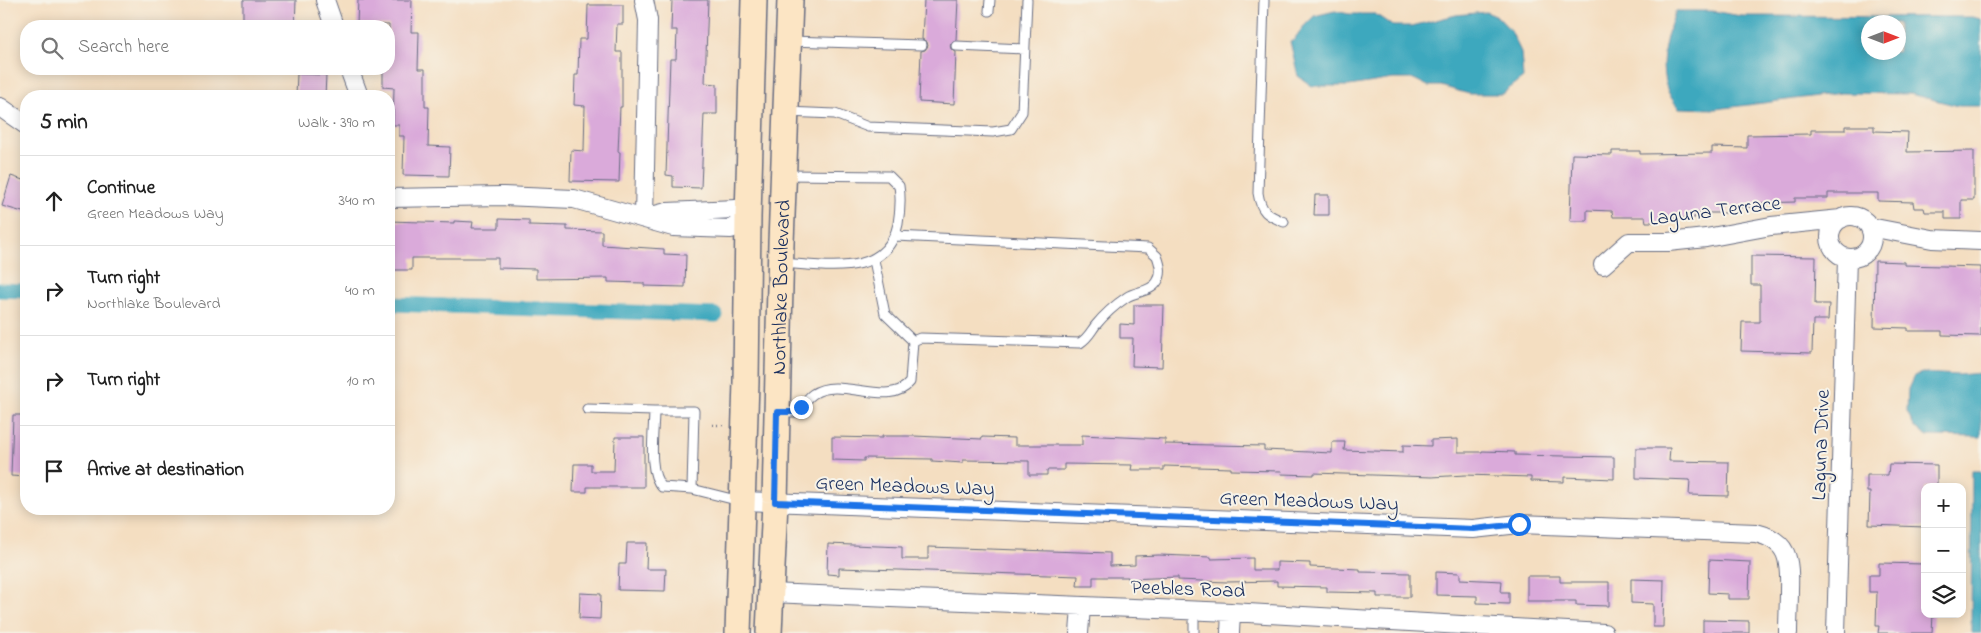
<!DOCTYPE html>
<html lang="en">
<head>
<meta charset="utf-8">
<style>
  :root { --surface:#fff; --page:#f6f6f6; --text:#222; --muted:#767676; --line:#e0e0e0 }
  body { margin:0; font-family:"Indie Flower",sans-serif; background:var(--page); color:var(--text) }
  .controls { position:absolute; right:15px; bottom:15px; display:grid; overflow:hidden; border-radius:10px; box-shadow:0 2px 12px #0003 }
  .controls button { width:45px; height:45px; display:grid; place-items:center; padding:0; border:0; border-bottom:1px solid var(--line); background:var(--surface); color:var(--text); font:25px sans-serif }
  .compass { position:absolute; left:1861px; top:15px; width:45px; height:45px; border-radius:50%; background:var(--surface); box-shadow:0 2px 12px #0003; rotate:90deg }
  .stop { position:absolute; width:15px; height:15px; margin:-11px; border:4px solid #1a73e8; border-radius:50%; background:#fff }
  .stop.end { background:#1a73e8; border-color:#fff; box-shadow:0 1px 5px #0008 }
  .list { margin:0; padding:0; list-style:none }
  h2 { display:flex; justify-content:space-between; align-items:center; height:65px; margin:0; padding:0 20px; font-size:21px }
  h2 small { font-size:16px; font-weight:400; color:var(--muted) }
  .list li { display:grid; grid-template-columns:32px 1fr auto; gap:15px; align-items:center; box-sizing:border-box; height:90px; padding:0 20px; border-top:1px solid var(--line) }
  .list b { display:block; font-size:19px; white-space:nowrap }
  .list p { margin:0; font-size:16px; white-space:nowrap; color:var(--muted) }
  .list em { font-size:16px; font-style:normal; color:var(--muted) }
  .icon { flex:none; width:28px; height:28px; fill:none; stroke:currentColor; stroke-width:2; stroke-linecap:round; stroke-linejoin:round }
  .map { position:relative; flex:none; width:1981px; height:633px; overflow:hidden }
  .search { position:absolute; background:var(--surface); box-shadow:0 2px 12px #0003; left:20px; top:20px; width:375px; height:55px; display:flex; align-items:center; gap:12px; box-sizing:border-box; padding:0 18px; border-radius:20px; color:var(--muted); font-size:19px }
  .panel { position:absolute; background:var(--surface); box-shadow:0 2px 12px #0003; left:20px; top:90px; width:375px; height:425px; border-radius:20px }
  .map>svg:first-child { display:block }
</style>
</head>
<body>
<div class="map">
<svg width="1981" height="633" viewBox="0 0 1981 633">
  <rect width="100%" height="100%" fill="#f7f3e8"/>
  <filter id="ink" filterUnits="userSpaceOnUse"><feTurbulence type="fractalNoise" baseFrequency=".02" numOctaves="2"/><feDisplacementMap in="SourceGraphic" scale="10" xChannelSelector="R" yChannelSelector="G"/><feConvolveMatrix kernelMatrix="1 2 1 2 8 2 1 2 1" color-interpolation-filters="sRGB"/></filter>
  <filter id="wash" filterUnits="userSpaceOnUse"><feTurbulence type="fractalNoise" baseFrequency=".0096" numOctaves="4" result="noise"/><feDisplacementMap in="SourceGraphic" scale="20" xChannelSelector="R" yChannelSelector="G"/><feGaussianBlur stdDeviation="1.12" result="paint"/><feColorMatrix in="noise" values="0 0 0 0 0 0 0 0 0 0 0 0 0 0 0 0 0 1.4 0 .05"/><feComposite in="paint" operator="in"/></filter>
  <g filter="url(#wash)">
    <rect width="100%" height="100%" fill="#f4dec1"/>
    <path fill="#3ea8be" stroke="#2c6c8e" fill-rule="evenodd" d="M1335 11 1349 14H1375L1393 26H1412L1456 15 1486 12 1498 17 1511 31 1521 52 1523 78 1502 94H1469L1441 86H1428L1414 79H1393L1349 86H1312L1298 76 1290 41H1293L1303 27 1314 16Z
      M1676 11H1712L1741 16 1972 17 1981 19V106H1959L1910 94 1841 93 1716 109 1679 108C1654 82 1663 41 1676 11ZM1898 22V52H1868V22Z
      M1922 373 1958 375 1981 373V437L1928 436 1914 427 1907 411 1908 389 1914 376Z
      M1972 471H1981V633H1971Z"/>
    <g fill="none" stroke-linecap="round" stroke-linejoin="round">
      <path stroke="#3ea8be" stroke-width="15" d="M0 290 26 291
        M389 304 716 315"/>
    </g>
    <g id="blocks">
      <path fill="#daaada" d="M243 0H296L295 26H243Z
        M358 0H412L411 32H419L418 69H425V107H429L428 146 450 147 449 176 403 175 404 136H399V125H393L394 88 383 87V69H389V25L357 24Z
        M672 0H708L705 83 717 84V114H704L701 188 673 187V176L666 175 670 59H676L677 30H671Z
        M924 0H958L956 40 953 41 950 45 951 49 956 52 954 104 919 102 921 51 925 50 928 46 927 42 922 39Z
        M588 5H623V24H617L616 52H622V107H620L618 152H620L619 182 570 181 571 150 584 151 585 106 574 105 575 75H578L579 39H587Z
        M297 74 326 75 325 96H296Z
        M1845 126H1874V131L1908 132 1907 152 1974 151V200H1961V219H1945V212H1925L1924 208H1914L1913 202 1878 201V193H1828V198H1795V202L1761 203V207H1728V213H1695V218L1661 219 1662 222H1646L1645 217H1613L1612 211 1587 210V221H1570L1572 154 1612 155V151H1640V154L1712 153V147L1747 148V135L1811 134V130H1845Z
        M11 176 26 181V213L2 206Z
        M1315 195H1329V215H1314Z
        M499 219 529 220V225L567 226V230L602 231V245L664 249V254L686 255 685 287 644 286V283L608 282V278L536 279V269L498 268V258H412V270H389V221L454 223V221L473 222 472 228H499Z
        M1751 256 1816 257 1815 304H1829L1828 320H1813L1812 353 1741 351 1742 322H1760V285H1751Z
        M1875 261 1904 262V265L1981 267V336L1942 335V331H1908V328L1874 327Z
        M1134 305H1164L1162 367 1132 366 1133 338H1120V324L1134 325Z
        M13 415H26V477L11 476Z
        M1082 435 1165 439V444L1264 446V450L1332 453V442H1345L1344 450 1403 452V445L1431 446V440L1458 439V452H1482V451L1515 452V455L1614 457V479L1564 477V482L1531 481V477L1465 475 1432 477 1314 473V475L1281 474 1282 471 1231 470V468L1164 466V470H1131L1132 465 1064 464V470H1047V475H1029V461L963 460V463L932 461V459L864 458V461L832 460V437L882 438V436H914L982 439V437L1015 438V445H1082Z
        M615 437H644V487H587V492H573L574 464H591V471H614Z
        M1636 448H1670L1669 461 1729 462 1728 496 1689 495 1690 480 1636 478Z
        M1889 464 1937 465V487H1925V527L1869 525 1870 492H1867V475H1888Z
        M627 543H647L646 569H666L665 591 618 590 619 564H626Z
        M828 544 902 547V559H928V547L1110 553V566L1135 565V556L1159 555 1211 557V559L1253 558V570H1277V562L1310 563V567L1360 569V572L1410 573V597H1377V593L1327 592V587L1277 586V581L1227 582 1178 580V577L1128 579V577H1093V586H1077L1078 576 839 568V575L827 574Z
        M1709 560 1750 562 1749 599H1728V594L1708 593Z
        M1879 563 1925 564V614H1933L1932 633H1878L1879 626H1876L1877 592H1869V575H1879Z
        M1436 572 1460 573V579L1502 581 1501 592H1509V604L1477 603V596L1436 595Z
        M1527 576H1560V582H1609V606L1576 605V601H1527Z
        M1631 579 1664 580 1663 627H1653V604L1631 603Z
        M580 593 601 594 600 619 579 618Z
        M1703 620 1749 621V633H1703Z"/>
    </g>
  </g>
  <g filter="url(#ink)">
    <use href="#blocks" fill-opacity="0" stroke="#676c81" stroke-width="1"/>
    <g fill="none" stroke-linecap="round" stroke-linejoin="round">
      <defs>
        <path id="lane" d="M1264 0 1258 193C1261 212 1267 215 1284 222
          M989 11 990 0
          M789 41 922 45
          M956 46 1025 49
          M786 112 835 114 868 127 993 132 1011 129 1022 112 1027 0
          M874 260 885 314 913 341
          M781 263C824 265 886 280 898 224 900 212 901 198 899 186L889 176 784 175
          M587 409 654 411C654 432 647 472 662 487L692 489 740 501
          M654 411H694L692 489
          M779 412H798C802 406 806 399 813 394 840 375 889 409 910 382L913 341 920 338 1080 343C1088 338 1090 333 1095 326 1104 315 1115 305 1127 297 1136 291 1151 292 1157 282 1163 274 1160 264 1157 256L1148 248 895 236
          M1194 633V611"/>
        <path id="street" d="M325 0 334 26
          M349 69 359 96
          M0 107 26 125
          M389 198 503 196 574 199 673 227 731 229 748 217 736 209 667 212 644 218
          M1830 237a21 21 0 1 1 42 0a21 21 0 1 1-42 0Z
          M644 218 648 20 644 0
          M1870 227 1932 239 1981 241
          M1603 265 1629 242H1668L1706 238 1771 226 1841 219
          M742 501 1473 529 1519 524 1756 533C1789 541 1790 560 1789 590 1789 604 1788 619 1788 633
          M770 593 1231 612 1604 633
          M1079 633 1081 607
          M1230 633 1231 612
          M1836 633 1847 258"/>
        <g id="secondary">
          <path d="M738 633 746 382 748 217 754 0"/>
          <path id="s1" d="M769 633 775 502 781 243 790 0"/>
        </g>
      </defs>
      <use href="#lane" stroke="#676c81" stroke-width="11"/>
      <use href="#street" stroke="#676c81" stroke-width="20"/>
      <use href="#secondary" stroke="#676c81" stroke-width="28"/>
      <path stroke="#676c81" stroke-width="2.5" stroke-dasharray="1 4" stroke-linecap="butt" d="M712 425H725"/>
      <use href="#lane" stroke="#fff" stroke-width="9"/>
      <use href="#street" stroke="#fff" stroke-width="18"/>
      <use href="#secondary" stroke="#fce5c4" stroke-width="25"/>
    </g>
  </g>
  <g fill="none" stroke-linecap="round" stroke-linejoin="round" filter="url(#ink)">
    <path stroke="#1a73e8" stroke-width="6" d="M801 407 798 412H777L775 502 1474 529 1519 524"/>
  </g>
  <g text-anchor="middle" stroke-width="4" stroke-linejoin="round" paint-order="stroke">
    <g font-size="21" fill="#1b2f5e" stroke="#f7f3e8">
      <text transform="translate(1715 210) rotate(-7)" y="7">Laguna Terrace</text>
      <text dy="7" stroke="none"><textPath href="#s1" startOffset="346">Northlake Boulevard</textPath></text>
      <text transform="translate(1820 445) rotate(-88)" y="7">Laguna Drive</text>
      <text transform="translate(905 485) rotate(2)" y="7">Green Meadows Way</text>
      <text transform="translate(1309 500) rotate(2)" y="7">Green Meadows Way</text>
      <text transform="translate(1188 588) rotate(2)" y="7">Peebles Road</text>
    </g>
  </g>
</svg>
<div class="controls">
<button>+</button>
<button>−</button>
<button><svg class="icon" aria-label="layers" viewBox="0 0 24 24"><path d="M12 4l9 5-9 5-9-5zM3 14l9 5 9-5"/></svg></button>
</div>
<svg class="compass" viewBox="-18 -18 36 36"><path d="M0-13l5 13h-10z" fill="#e53935"/><path d="M0 13l5-13h-10z" fill="#767676"/></svg>
<div class="stop" style="left:1519px;top:524px"></div>
<div class="stop end" style="left:801px;top:407px"></div>
<div class="search"><svg class="icon" aria-label="search" viewBox="0 0 24 24"><circle cx="10" cy="10" r="6"/><path d="M15 15l6 6"/></svg>Search here</div>
<section class="panel">
<h2>5 min<small>Walk · 390 m</small></h2>
<ul class="list">
<li><svg class="icon" aria-label="ahead" viewBox="0 0 24 24"><path d="M12 20V5M6 11l6-6 6 6"/></svg><div><b>Continue</b><p>Green Meadows Way</p></div><em>340 m</em></li>
<li><svg class="icon" aria-label="right" viewBox="0 0 24 24"><path d="M7 20v-9h11M14 6l5 5-5 5"/></svg><div><b>Turn right</b><p>Northlake Boulevard</p></div><em>40 m</em></li>
<li><svg class="icon" aria-label="right" viewBox="0 0 24 24"><path d="M7 20v-9h11M14 6l5 5-5 5"/></svg><div><b>Turn right</b></div><em>10 m</em></li>
<li><svg class="icon" aria-label="arrive" viewBox="0 0 24 24"><path d="M6 21V4h12l-3 4 3 4H6"/></svg><div><b>Arrive at destination</b></div></li>
</ul>
</section>
</div>
</body>
</html>
